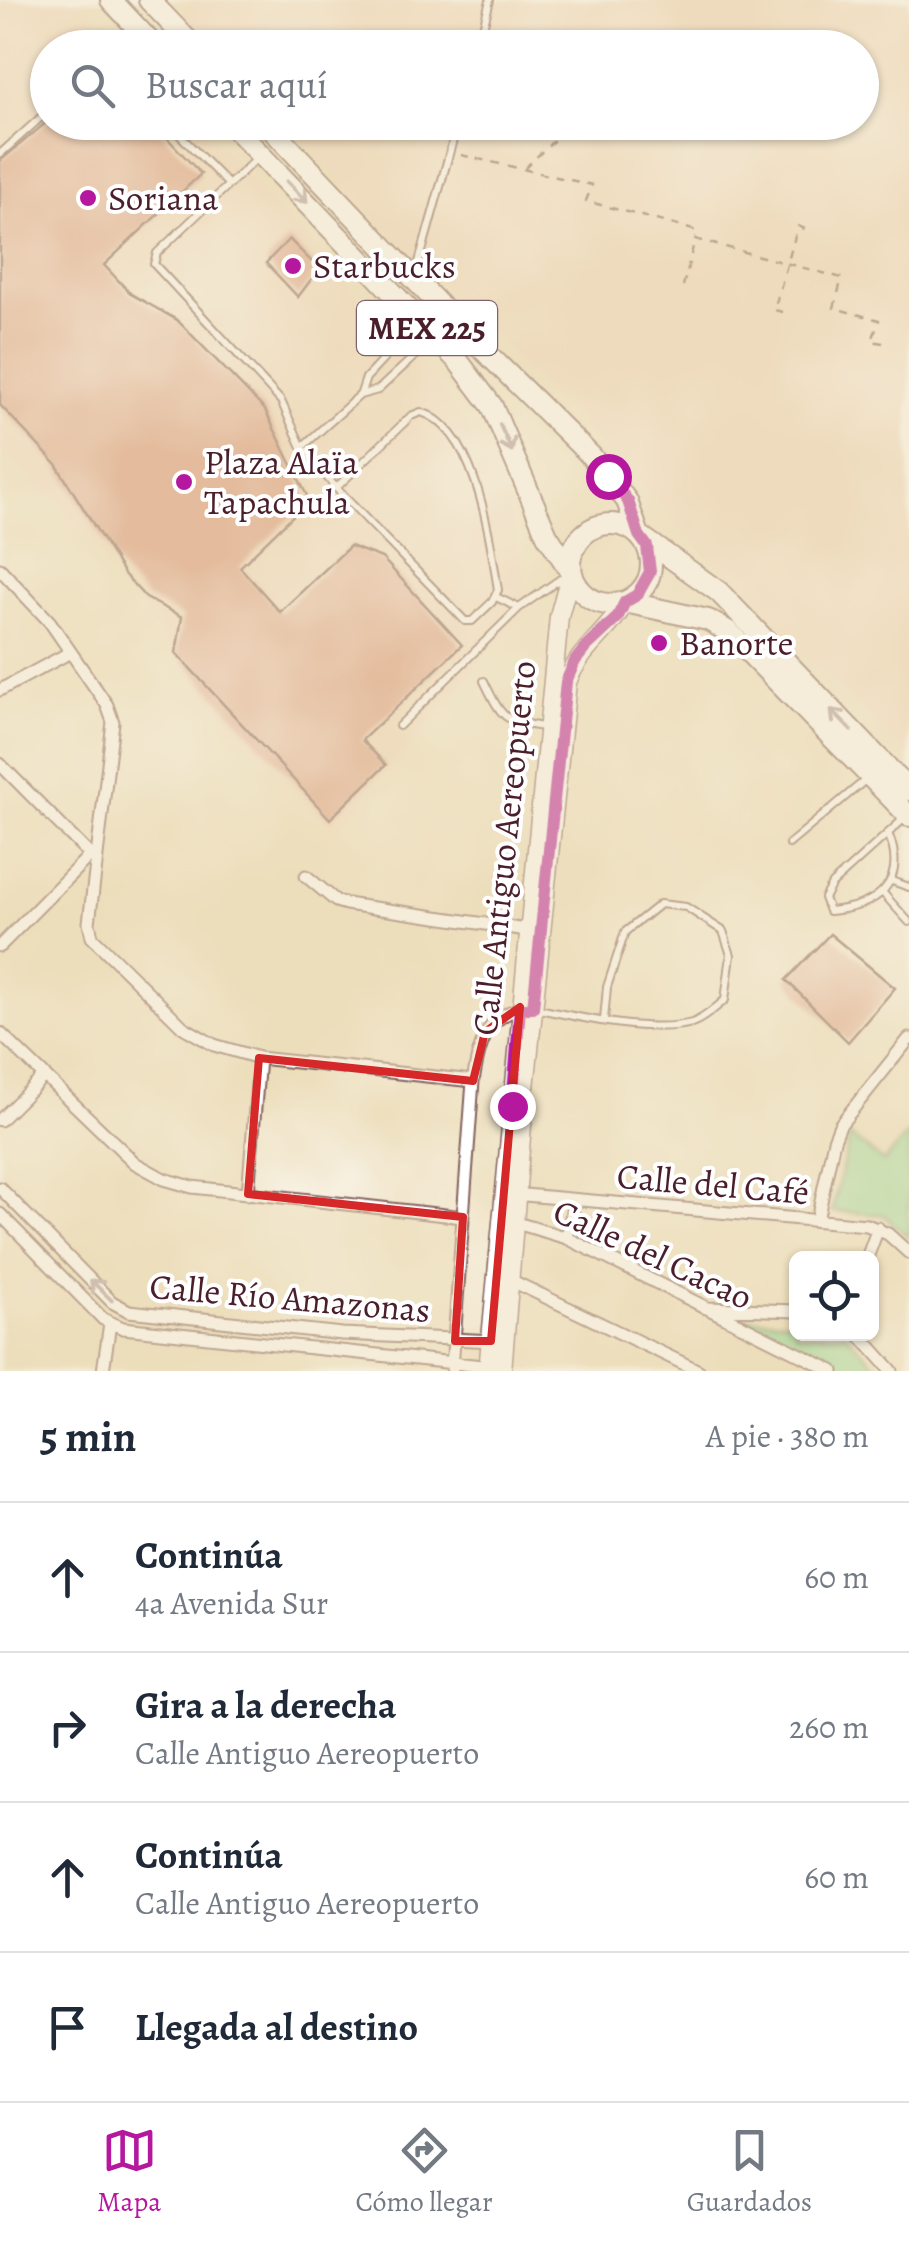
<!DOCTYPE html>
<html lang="es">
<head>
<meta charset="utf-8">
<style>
  :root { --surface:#fff; --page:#f6f6f7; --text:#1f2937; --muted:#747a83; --line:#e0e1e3; --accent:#b5179e }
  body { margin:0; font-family:Alegreya,serif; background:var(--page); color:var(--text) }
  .controls { position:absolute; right:30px; bottom:30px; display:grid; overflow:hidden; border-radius:15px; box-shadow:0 2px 8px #0004 }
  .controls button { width:90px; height:90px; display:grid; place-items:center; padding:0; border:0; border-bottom:2px solid var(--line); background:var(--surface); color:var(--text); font:50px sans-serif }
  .stop { position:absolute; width:30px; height:30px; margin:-22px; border:8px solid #b5179e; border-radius:50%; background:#fff }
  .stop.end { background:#b5179e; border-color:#fff; box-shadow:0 2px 10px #0008 }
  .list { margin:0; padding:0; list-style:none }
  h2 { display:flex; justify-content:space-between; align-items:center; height:130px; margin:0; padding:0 40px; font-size:42px }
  h2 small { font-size:32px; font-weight:400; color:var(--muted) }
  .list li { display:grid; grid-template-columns:65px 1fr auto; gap:30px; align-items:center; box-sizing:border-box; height:150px; padding:0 40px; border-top:2px solid var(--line) }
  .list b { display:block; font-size:38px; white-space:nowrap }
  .list p { margin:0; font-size:32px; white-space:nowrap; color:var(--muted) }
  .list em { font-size:32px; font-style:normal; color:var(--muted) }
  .icon { flex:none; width:55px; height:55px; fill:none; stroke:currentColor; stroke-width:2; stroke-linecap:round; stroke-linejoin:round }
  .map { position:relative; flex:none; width:909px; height:1371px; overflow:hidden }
  .search { position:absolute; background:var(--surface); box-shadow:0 2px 8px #0004; left:30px; right:30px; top:30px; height:110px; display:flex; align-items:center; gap:25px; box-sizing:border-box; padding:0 35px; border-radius:55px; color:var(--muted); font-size:38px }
  .sheet { height:730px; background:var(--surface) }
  nav { display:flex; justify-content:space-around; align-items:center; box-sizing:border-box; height:140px; border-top:2px solid var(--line); background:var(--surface); font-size:28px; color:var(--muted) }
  nav a { display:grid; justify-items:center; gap:5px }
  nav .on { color:var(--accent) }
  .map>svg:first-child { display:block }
</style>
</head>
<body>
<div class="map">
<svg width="909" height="1371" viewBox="0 0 909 1371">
  <rect width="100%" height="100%" fill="#fff"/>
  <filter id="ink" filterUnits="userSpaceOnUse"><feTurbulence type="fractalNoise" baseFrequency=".01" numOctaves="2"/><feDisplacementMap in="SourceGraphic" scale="20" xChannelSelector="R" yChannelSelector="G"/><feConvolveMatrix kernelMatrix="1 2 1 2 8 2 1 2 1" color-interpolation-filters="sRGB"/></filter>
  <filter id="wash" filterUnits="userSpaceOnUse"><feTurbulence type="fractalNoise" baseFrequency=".0048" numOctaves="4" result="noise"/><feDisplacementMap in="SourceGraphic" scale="40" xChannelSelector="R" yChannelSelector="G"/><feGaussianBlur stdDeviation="2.25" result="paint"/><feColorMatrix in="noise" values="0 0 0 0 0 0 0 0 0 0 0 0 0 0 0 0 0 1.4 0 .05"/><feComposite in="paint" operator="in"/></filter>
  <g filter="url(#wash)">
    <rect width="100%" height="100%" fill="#eddebb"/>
    <path fill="#f0d6bc" d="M0 0H80L118 42 111 47 48 48 47 103 0 140Z
      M194 0H909V759L283 123 862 122V48H209L179 17Z
      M47 105 48 122 199 123 424 367 500 473 533 608 464 681 333 833 172 654 137 600 83 528 0 450V143Z"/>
    <path fill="#8dd591" stroke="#6c7a5e" stroke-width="2.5" d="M909 1133V1238L884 1215 832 1211 850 1136 884 1162Z
      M736 1318 796 1321V1334H846L882 1371H850Z"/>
    <g id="blocks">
      <path fill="#d99278" d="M48 121 152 122 201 174 104 265 131 294 177 320 265 410 309 500 240 567 280 612 350 546 382 558 462 645 362 740 386 765 330 819 176 653 182 617 146 598 124 574 56 464 0 405V161Z
        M289 239 319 269 298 297 266 263Z
        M830 934 895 988 848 1042 786 980Z"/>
    </g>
  </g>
  <g filter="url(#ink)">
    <use href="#blocks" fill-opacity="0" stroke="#83625d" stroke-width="2.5"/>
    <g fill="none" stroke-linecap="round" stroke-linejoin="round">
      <defs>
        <path id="service" d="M119 48 139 31
          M478 48 490 0
          M167 122 229 185
          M0 154 48 111
          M258 157 157 253 154 264 281 401 302 447 336 488 465 621H472L492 602 498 590C490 540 477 429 421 412L411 416 336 488
          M416 273 458 122
          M361 393 366 378 418 322
          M302 447 360 395 378 390 431 341
          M496 597 519 608
          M484 681C504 722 503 720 548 728
          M399 726 519 608 566 575
          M888 833C909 884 876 907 829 911L824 898 832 884 907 816
          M789 844 869 777
          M892 881 909 887
          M882 892 909 922
          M534 1008C576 1017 652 1034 692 1023 704 1019 715 1008 725 1000L731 955 723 931 686 907 660 904 625 932 607 987 604 1020"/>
        <path id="minor" d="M0 569 50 622 107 705 113 722 89 923 92 937 183 1027 214 1045 259 1058 473 1081
          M0 690 69 653
          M0 764 90 855
          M306 876 336 901 346 904 527 930
          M0 946 90 855
          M0 1033 135 1163 164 1179 192 1187 463 1217
          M0 1120 44 1076
          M0 1188 112 1302 129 1311 342 1334 495 1341
          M248 1194 259 1058
          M513 1194 867 1225 888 1234 909 1253
          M0 1214 103 1319 123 1328 492 1367
          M817 1220 834 1140 840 1125 909 1039
          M510 1221 567 1238 833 1371
          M567 1238 574 1201
          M867 1258 878 1228
          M506 1278 699 1371
          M706 1308 796 1311
          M859 1334 892 1371
          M452 1368 473 1081C479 1047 485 1014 524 1008
          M103 1371 110 1323"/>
        <path id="secondary" d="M488 1371 559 616 571 572
          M502 1371 525 1088 567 682C582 645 608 634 625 602"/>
        <path id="primary" d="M111 0 156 48
          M149 0 195 48
          M229 122 458 361 492 406 547 535 571 572
          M265 122 459 326 591 456 627 501 639 535 719 592 909 790
          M571 564a40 40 0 1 1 80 0a40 40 0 1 1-80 0Z
          M625 602 708 620 729 632 909 816"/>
      </defs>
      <use href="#service" stroke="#83625d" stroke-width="10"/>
      <use href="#minor" stroke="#83625d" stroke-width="15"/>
      <use href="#secondary" stroke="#83625d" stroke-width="21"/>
      <use href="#primary" stroke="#83625d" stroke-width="24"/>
      <path stroke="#83625d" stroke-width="2.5" stroke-dasharray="8 8" stroke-linecap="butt" d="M461 155 592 185 586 201 697 231 696 237
        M525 168 573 122
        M683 286 695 239 842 278 834 308 879 320 872 341 883 343
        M783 312 774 310 798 226 807 230"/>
      <use href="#service" stroke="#fff" stroke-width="6"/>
      <use href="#minor" stroke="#fff" stroke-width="11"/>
      <use href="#secondary" stroke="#fff" stroke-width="18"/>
      <use href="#primary" stroke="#fff" stroke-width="20"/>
    </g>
    <defs><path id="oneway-shaft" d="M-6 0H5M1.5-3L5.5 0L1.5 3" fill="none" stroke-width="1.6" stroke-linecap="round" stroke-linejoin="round" transform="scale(2.5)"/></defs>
    <g stroke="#ae9aa0">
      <use href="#oneway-shaft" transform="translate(297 192) rotate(46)"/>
      <use href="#oneway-shaft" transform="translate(506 438) rotate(65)"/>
      <use href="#oneway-shaft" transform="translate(841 720) rotate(-134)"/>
      <use href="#oneway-shaft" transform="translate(101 1290) rotate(-136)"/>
    </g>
  </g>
  <g fill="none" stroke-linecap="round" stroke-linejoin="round" filter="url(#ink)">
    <path stroke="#b5179e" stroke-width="12" d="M512 1106 520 1008H533L566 682 575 661 586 647 617 618 625 602 637 595 650 572 647 546 639 535 628 501 608 476"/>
  </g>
  <path d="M0 0H909V1371H0ZM520 1007 491 1341H455L463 1217 248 1194 259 1058 473 1081 485 1032Z" fill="#eddebb" fill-opacity=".55" fill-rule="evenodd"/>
  <path fill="none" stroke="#d62828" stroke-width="8" stroke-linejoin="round" d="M520 1007 491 1341H455L463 1217 248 1194 259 1058 473 1081 485 1032Z"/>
  <g fill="#b5179e" stroke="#fff" stroke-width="4">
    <circle cx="88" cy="198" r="10"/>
    <circle cx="293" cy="266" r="10"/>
    <circle cx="184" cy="482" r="10"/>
    <circle cx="659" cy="643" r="10"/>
  </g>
  <g text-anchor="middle" stroke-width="8" stroke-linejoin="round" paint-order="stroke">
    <rect fill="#fff" stroke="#80626b" stroke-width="2.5" x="357" y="301" width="140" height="54" rx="8"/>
    <g font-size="32" font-weight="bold" fill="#4a1f2b">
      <text x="427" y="339">MEX 225</text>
    </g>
    <g font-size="35" fill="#4a1f2b" stroke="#fff" text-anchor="start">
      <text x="108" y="210">Soriana</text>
      <text x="313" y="278">Starbucks</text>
      <text x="204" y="474">Plaza Alaïa<tspan x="204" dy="40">Tapachula</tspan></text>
      <text x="679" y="655">Banorte</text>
    </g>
    <g font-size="35" fill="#4a1f2b" stroke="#fff">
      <text transform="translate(504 848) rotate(-84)" y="12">Calle Antiguo Aereopuerto</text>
      <text transform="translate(713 1184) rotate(5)" y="12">Calle del Café</text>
      <text transform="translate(653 1254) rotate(25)" y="12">Calle del Cacao</text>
      <text transform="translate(290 1298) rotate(5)" y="12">Calle Río Amazonas</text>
    </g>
  </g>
</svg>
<div class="controls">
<button><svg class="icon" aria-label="locate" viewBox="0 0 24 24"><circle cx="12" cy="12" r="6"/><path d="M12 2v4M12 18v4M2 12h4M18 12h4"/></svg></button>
</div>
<div class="stop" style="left:608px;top:476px"></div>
<div class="stop end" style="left:512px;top:1106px"></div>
<div class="search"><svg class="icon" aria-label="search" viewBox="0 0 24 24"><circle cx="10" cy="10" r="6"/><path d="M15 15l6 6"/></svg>Buscar aquí</div>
</div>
<section class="sheet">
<h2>5 min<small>A pie · 380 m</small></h2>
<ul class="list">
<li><svg class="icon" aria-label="ahead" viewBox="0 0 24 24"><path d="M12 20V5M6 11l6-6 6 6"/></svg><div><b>Continúa</b><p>4a Avenida Sur</p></div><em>60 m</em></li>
<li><svg class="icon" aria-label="right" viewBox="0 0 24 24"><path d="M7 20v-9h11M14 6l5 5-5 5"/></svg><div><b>Gira a la derecha</b><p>Calle Antiguo Aereopuerto</p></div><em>260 m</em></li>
<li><svg class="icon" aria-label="ahead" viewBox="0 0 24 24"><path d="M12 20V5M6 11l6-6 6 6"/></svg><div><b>Continúa</b><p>Calle Antiguo Aereopuerto</p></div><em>60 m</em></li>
<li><svg class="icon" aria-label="arrive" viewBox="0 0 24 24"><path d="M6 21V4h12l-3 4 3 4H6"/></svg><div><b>Llegada al destino</b></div></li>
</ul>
</section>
<nav>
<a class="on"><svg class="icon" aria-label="map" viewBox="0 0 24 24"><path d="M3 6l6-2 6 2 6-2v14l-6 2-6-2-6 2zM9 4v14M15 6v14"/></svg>Mapa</a>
<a><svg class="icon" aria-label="directions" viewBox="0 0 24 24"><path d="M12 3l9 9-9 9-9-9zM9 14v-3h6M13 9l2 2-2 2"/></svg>Cómo llegar</a>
<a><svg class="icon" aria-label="saved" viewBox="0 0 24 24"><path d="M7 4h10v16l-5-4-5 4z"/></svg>Guardados</a>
</nav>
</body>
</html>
